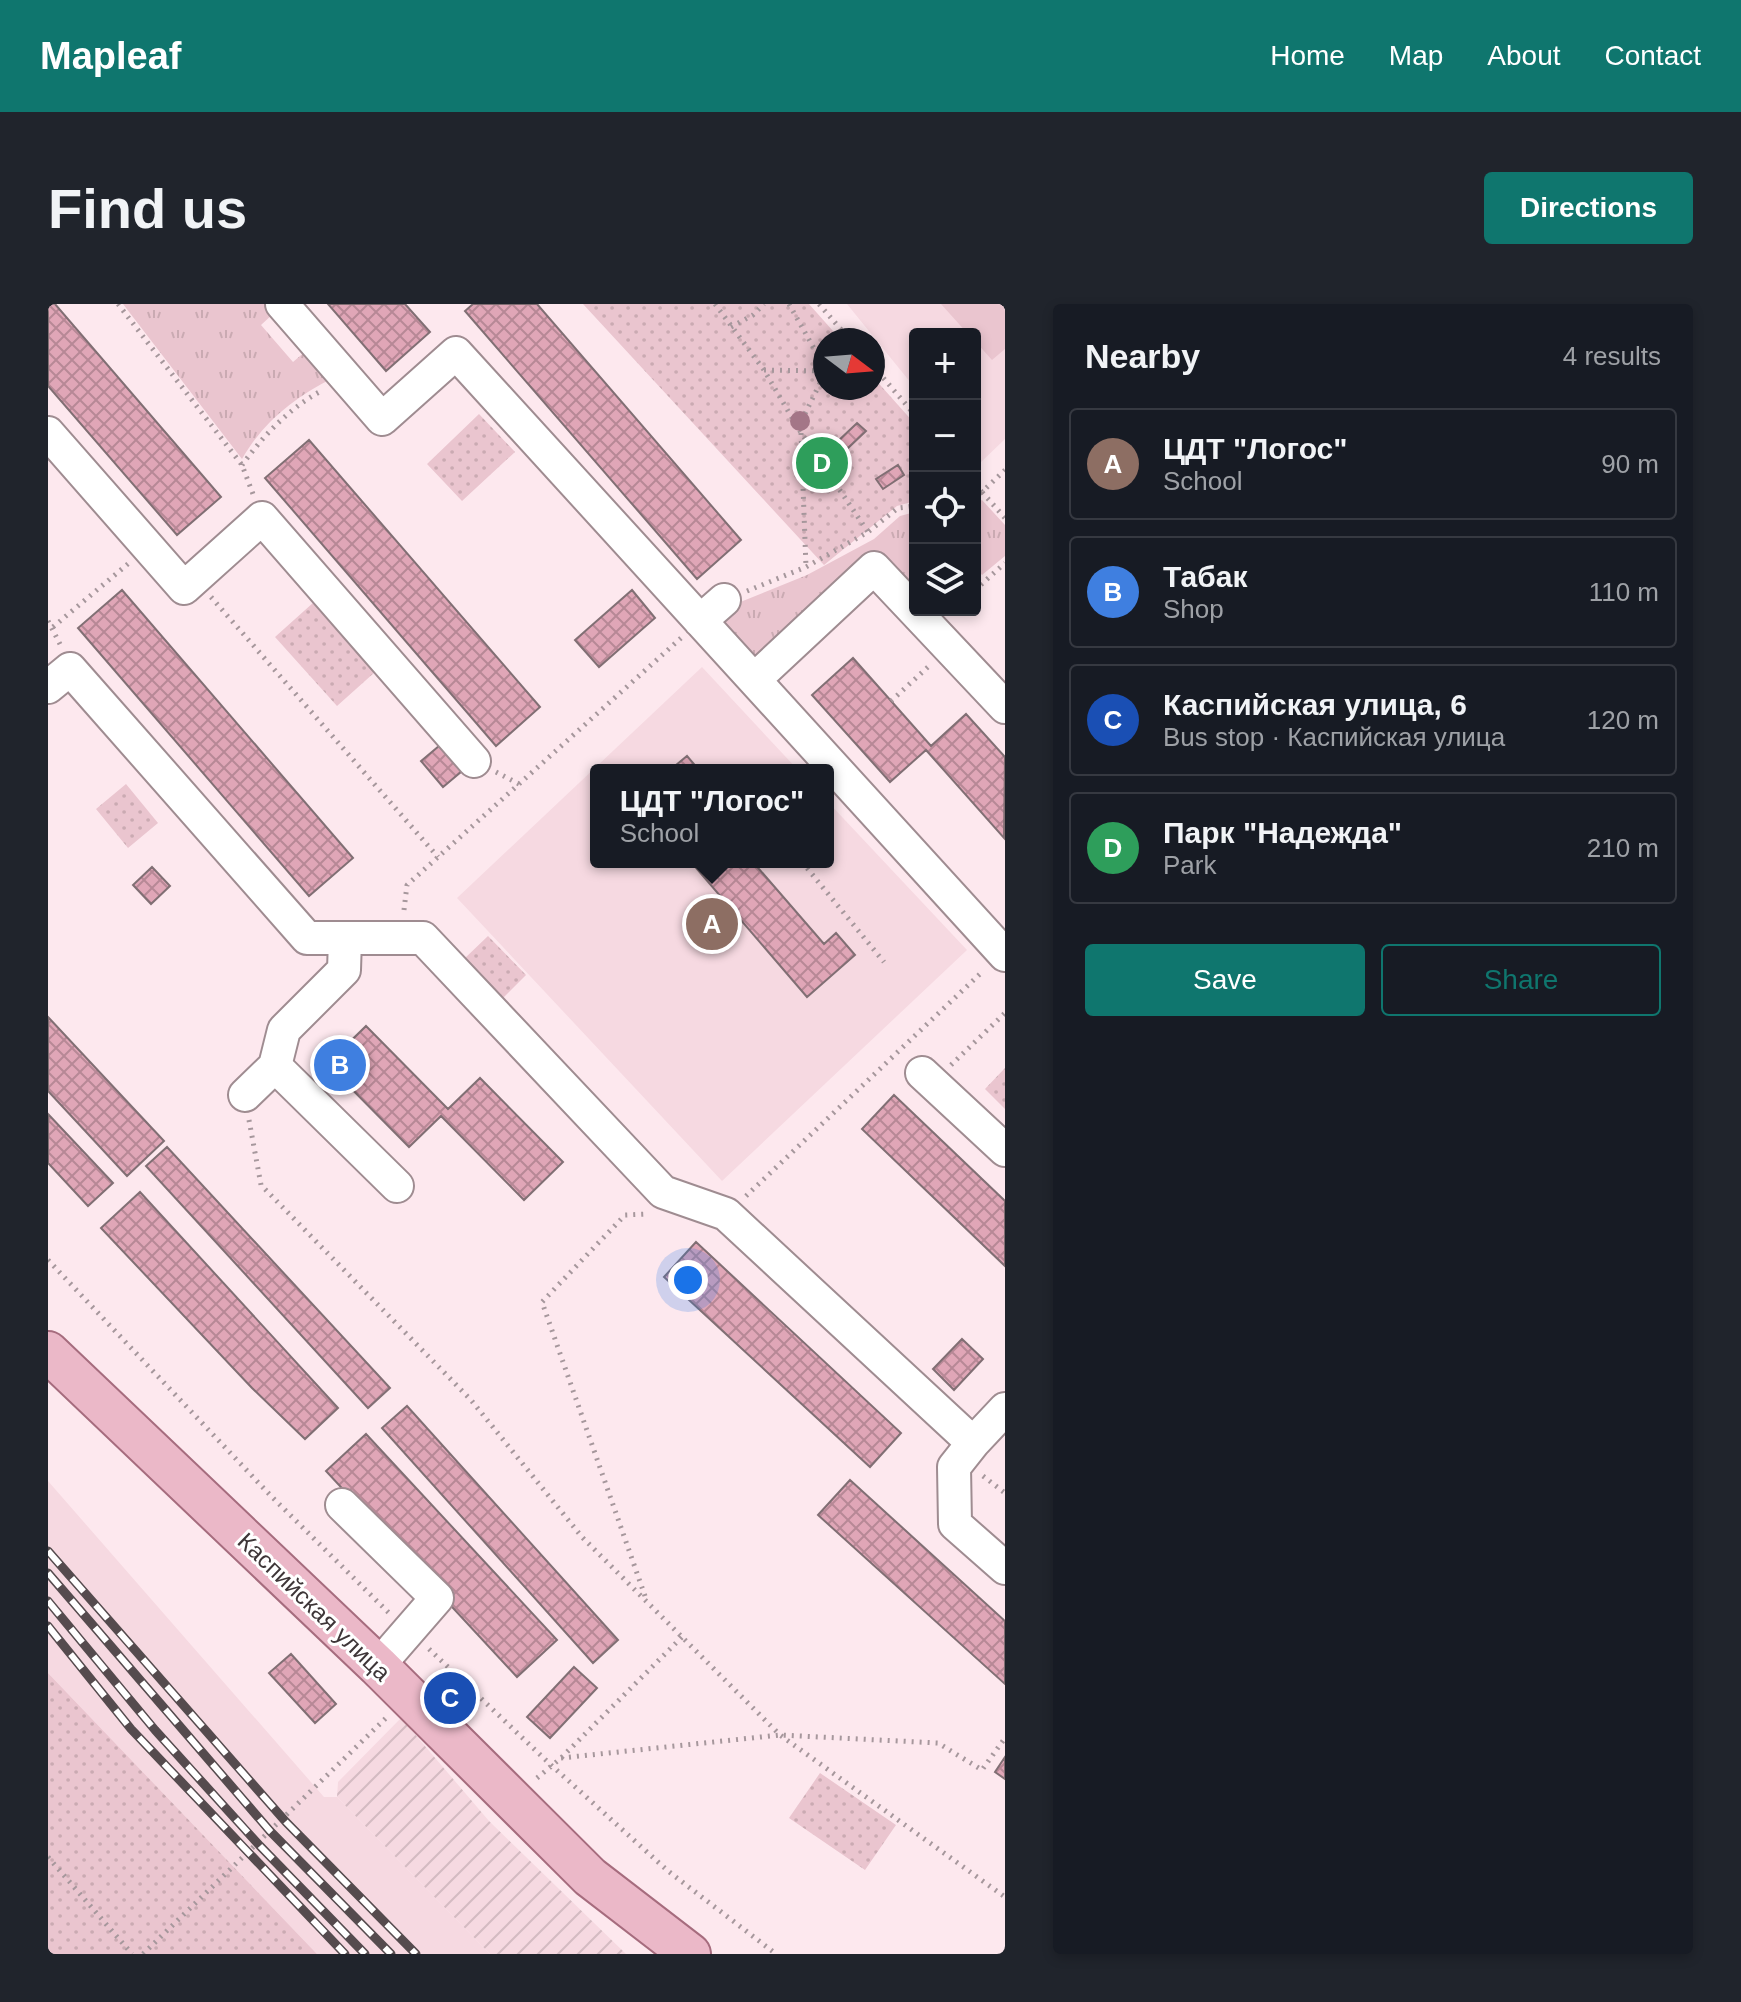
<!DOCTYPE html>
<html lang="en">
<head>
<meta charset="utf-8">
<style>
  :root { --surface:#171b24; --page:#20242c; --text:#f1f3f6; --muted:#9ea1a6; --line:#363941; --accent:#0f766e }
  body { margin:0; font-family:Arial,sans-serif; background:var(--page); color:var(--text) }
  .controls { position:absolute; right:24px; top:24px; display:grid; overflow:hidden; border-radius:8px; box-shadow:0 4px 12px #0003 }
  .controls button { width:72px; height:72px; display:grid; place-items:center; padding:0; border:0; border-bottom:2px solid var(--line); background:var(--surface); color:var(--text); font:40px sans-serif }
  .compass { position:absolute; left:765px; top:24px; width:72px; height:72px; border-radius:50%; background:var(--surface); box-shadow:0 4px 12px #0003; rotate:106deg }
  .you { position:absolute; left:640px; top:976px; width:28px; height:28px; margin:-20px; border:6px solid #fff; border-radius:50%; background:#1a73e8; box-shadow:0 0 0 12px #1a73e833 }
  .badge { display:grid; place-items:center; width:52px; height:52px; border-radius:50%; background:var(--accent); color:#fff; font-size:26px; font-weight:700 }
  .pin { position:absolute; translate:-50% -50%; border:4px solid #fff; box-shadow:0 2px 8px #0006 }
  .popup { position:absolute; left:542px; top:460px; width:244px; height:104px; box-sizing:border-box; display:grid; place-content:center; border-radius:8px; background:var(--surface); filter:drop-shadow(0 2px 6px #0005); font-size:26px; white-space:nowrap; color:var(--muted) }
  .popup b { font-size:30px; color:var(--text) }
  .popup::after { content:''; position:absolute; left:50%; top:100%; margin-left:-16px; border:16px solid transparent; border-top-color:var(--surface) }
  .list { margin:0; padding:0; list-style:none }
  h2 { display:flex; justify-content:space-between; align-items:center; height:104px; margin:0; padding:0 32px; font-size:34px }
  h2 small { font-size:26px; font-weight:400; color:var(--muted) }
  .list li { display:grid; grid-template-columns:52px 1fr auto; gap:24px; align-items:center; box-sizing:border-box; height:112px; margin:0 16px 16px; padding:0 16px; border:2px solid var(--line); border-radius:8px }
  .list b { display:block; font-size:30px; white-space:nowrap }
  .list p { margin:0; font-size:26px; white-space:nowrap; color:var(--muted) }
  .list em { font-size:26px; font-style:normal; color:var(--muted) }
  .actions { display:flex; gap:16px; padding:24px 32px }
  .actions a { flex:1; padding:18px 0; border:2px solid var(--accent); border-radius:8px; text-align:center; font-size:28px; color:var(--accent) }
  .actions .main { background:var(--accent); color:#fff }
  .icon { flex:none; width:44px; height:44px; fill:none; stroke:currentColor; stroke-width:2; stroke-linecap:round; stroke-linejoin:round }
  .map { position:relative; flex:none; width:957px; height:1650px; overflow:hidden; border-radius:8px }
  header { display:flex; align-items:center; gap:48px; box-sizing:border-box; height:112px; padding:0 40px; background:var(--accent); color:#fff }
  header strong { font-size:38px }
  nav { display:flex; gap:44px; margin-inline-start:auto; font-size:28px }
  .intro { display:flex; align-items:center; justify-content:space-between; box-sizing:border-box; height:192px; padding:0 48px }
  h1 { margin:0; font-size:56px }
  .button { padding:20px 36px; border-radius:8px; background:var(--accent); color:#fff; font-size:28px; font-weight:700 }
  main { display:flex; gap:48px; padding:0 48px }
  aside { flex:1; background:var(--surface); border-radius:8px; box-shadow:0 4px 12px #0003 }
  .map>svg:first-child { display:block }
</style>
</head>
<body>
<header>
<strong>Mapleaf</strong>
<nav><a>Home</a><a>Map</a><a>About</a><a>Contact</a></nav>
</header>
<div class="intro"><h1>Find us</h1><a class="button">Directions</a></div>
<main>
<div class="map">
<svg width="957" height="1650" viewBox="0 0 957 1650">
  <defs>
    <pattern id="industrial-furrows" width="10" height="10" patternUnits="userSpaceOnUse" patternTransform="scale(2)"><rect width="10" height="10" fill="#f6d9e1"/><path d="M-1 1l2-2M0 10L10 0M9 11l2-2" fill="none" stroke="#d4bbc2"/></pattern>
    <pattern id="grass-tufts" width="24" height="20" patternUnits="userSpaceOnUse" patternTransform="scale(2)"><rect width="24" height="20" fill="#eac5cf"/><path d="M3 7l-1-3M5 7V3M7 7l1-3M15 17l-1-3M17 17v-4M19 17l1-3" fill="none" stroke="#caaab2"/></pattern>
    <pattern id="park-dots" width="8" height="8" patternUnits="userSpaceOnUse" patternTransform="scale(2)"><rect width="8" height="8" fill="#eac5cf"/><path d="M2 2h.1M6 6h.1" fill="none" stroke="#caaab2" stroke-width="1.8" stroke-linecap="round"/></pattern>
    <pattern id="building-cross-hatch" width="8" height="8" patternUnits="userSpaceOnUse" patternTransform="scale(2)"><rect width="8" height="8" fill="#e0a6b7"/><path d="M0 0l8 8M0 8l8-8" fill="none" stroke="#b78896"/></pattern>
  </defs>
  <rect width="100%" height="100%" fill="#fde8ee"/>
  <path fill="#f6d9e1" d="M799 0H957V135L930 161 927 158V30H867V84Z
    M654 363 750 466H548V558H780V498L919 646 674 877 409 594Z
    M0 1177 276 1493H289L442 1650H269L0 1369Z"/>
  <path fill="url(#industrial-furrows)" d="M353 1414 441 1517 578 1650H442L289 1493 290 1478Z"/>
  <path fill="url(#grass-tufts)" d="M75 0H219L226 9 213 21 245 58 259 46 285 74C247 93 215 118 194 155Z
    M934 196 957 221V252L934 271 927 263V199Z
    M867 208V292L827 256 765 312 757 305 740 322 746 329 712 362 663 318 680 303 759 271 826 235 852 212Z"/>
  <path fill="url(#park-dots)" d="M535 0H761L793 36H777V84H825V73L867 120V197L849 202 776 261Z
    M431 110 467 148 414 197 379 160Z
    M266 298 327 368 289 402 227 333Z
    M78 480 110 519 80 544 48 505Z
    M440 632 478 671 454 695 416 655Z
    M957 764V805L937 785Z
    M0 1369 269 1650H0Z
    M772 1469 848 1521 817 1566 741 1514Z"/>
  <path fill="#eac5cf" d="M893 0H957V45L944 56 927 37V30H920Z"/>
  <path fill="url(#building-cross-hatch)" stroke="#816f74" stroke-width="2" d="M0 0H7L173 193 129 231 0 82Z
    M280 0H357L382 28 338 67Z
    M425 0H489L693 236 649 275 417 7Z
    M809 119 818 127 799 145 791 136Z
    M261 136 492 403 448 442 217 174Z
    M850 161 856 171 835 185 828 175Z
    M74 286 305 554 261 592 30 324Z
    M584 286 607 314 551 363 527 336Z
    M805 354 883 442 918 410 957 453 956 534 878 446 842 478 764 391Z
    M397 437 419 463 395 483 373 457Z
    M639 452 651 466H622Z
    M643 558H705L776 640 788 629 807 651 759 693Z
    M104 563 122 582 103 600 85 581Z
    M0 713 116 837 79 872 0 787Z
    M318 722 400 805 432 774 515 858 476 896 393 812 361 843 279 760Z
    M846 791 957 897V962L814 825Z
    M0 810 65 879 40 902 0 859Z
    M119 843 342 1084 320 1104 98 862Z
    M92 888 290 1104 257 1135 204 1084 53 924Z
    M648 938 853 1129 822 1163 616 973Z
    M914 1035 935 1055 906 1086 885 1065Z
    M359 1102 570 1336 545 1359 334 1124Z
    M318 1130 509 1336 469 1373 278 1167Z
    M802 1176 957 1317V1380L770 1211Z
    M243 1350 288 1400 267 1419 221 1369Z
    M526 1363 549 1384 502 1434 479 1413Z
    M957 1453V1475L947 1468Z"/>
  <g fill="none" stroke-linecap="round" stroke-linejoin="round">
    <defs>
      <path id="minor" d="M234 0 334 115 408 49 957 651
        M0 129 136 284 214 214 426 457
        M652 317 676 296
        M707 375 826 264 957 403
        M0 383 22 365 259 634H375L615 888 678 910 925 1139 906 1163 907 1220 957 1264
        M227 762 349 882
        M874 769 957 846
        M197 791 227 762 236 726 296 666 297 635
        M925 1139 957 1105
        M294 1201 389 1294 330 1362"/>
      <path id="major" d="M0 1048 330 1362 542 1573 642 1650"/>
    </defs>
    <use href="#minor" stroke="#9f8c91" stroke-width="36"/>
    <use href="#major" stroke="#a66c7e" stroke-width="44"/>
    <path stroke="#a6979c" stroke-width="5" stroke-dasharray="2 6" stroke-linecap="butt" d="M70 0 194 161 205 190
      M667 0 716 66 750 124 820 228
      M741 0 777 64
      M771 0 802 36
      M683 23 705 11 716 0
      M825 62 867 111
      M716 66 777 67
      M750 124 777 69
      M753 129 758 263
      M194 161C215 132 242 103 275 86
      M927 181 934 188 957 166
      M927 191 934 188 957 214
      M927 286 957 259
      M699 287 758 263 820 228 850 204 867 202
      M163 293 390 553
      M0 317 13 342
      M5 323 81 259
      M843 397 881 362
      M448 468 471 480
      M754 558 836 658
      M356 606 359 581 633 334
      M903 761 957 709
      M201 816 213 881 423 1096 534 1233 732 1431 957 1593
      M698 892 934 668
      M0 956 223 1192 341 1309
      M935 1172 957 1189
      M597 1292 494 998 577 911 599 910
      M381 1345 503 1461 620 1567 728 1650
      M513 1454 732 1431 890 1439 934 1466 957 1434
      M489 1474 513 1454 634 1333
      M0 1553 84 1650
      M95 1650 338 1414"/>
    <use href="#minor" stroke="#fff" stroke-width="32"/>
    <use href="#major" stroke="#ebb8c8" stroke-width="40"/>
    <defs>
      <path id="rail" d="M0 1247 238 1518 368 1650
        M0 1269 222 1527 343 1650
        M0 1297 107 1426 212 1542 317 1650
        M0 1322 83 1425 297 1650"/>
    </defs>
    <use href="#rail" stroke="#554b4e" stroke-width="9"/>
    <use href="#rail" stroke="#fff" stroke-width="6" stroke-dasharray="18" stroke-linecap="butt"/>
  </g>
  <circle fill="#a47687" cx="752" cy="117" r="10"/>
  <g text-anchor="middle" stroke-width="6" stroke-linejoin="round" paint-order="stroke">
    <g font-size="24" fill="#3e3638" stroke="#fff">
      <text transform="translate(266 1303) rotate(44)" y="8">Каспийская улица</text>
    </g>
  </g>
</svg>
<div class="controls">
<button>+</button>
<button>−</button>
<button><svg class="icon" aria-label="locate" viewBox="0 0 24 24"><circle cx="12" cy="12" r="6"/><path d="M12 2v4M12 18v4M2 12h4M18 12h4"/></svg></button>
<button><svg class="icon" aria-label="layers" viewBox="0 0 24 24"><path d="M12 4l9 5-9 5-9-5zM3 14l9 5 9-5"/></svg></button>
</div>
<svg class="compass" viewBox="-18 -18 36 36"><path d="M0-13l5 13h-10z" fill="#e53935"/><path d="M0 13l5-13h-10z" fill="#9ea1a6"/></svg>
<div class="you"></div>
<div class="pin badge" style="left:664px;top:620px;background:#8d6e63">A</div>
<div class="popup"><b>ЦДТ &quot;Логос&quot;</b>School</div>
<div class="pin badge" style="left:292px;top:761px;background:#3f7fe0">B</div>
<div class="pin badge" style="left:402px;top:1394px;background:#1a4fb4">C</div>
<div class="pin badge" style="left:774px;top:159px;background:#2e9e5b">D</div>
</div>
<aside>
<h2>Nearby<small>4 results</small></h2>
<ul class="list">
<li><span class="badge" style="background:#8d6e63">A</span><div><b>ЦДТ &quot;Логос&quot;</b><p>School</p></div><em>90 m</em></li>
<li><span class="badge" style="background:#3f7fe0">B</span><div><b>Табак</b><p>Shop</p></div><em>110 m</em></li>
<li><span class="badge" style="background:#1a4fb4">C</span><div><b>Каспийская улица, 6</b><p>Bus stop · Каспийская улица</p></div><em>120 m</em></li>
<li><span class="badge" style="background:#2e9e5b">D</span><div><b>Парк &quot;Надежда&quot;</b><p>Park</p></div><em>210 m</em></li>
</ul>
<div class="actions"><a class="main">Save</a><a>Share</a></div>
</aside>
</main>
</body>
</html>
